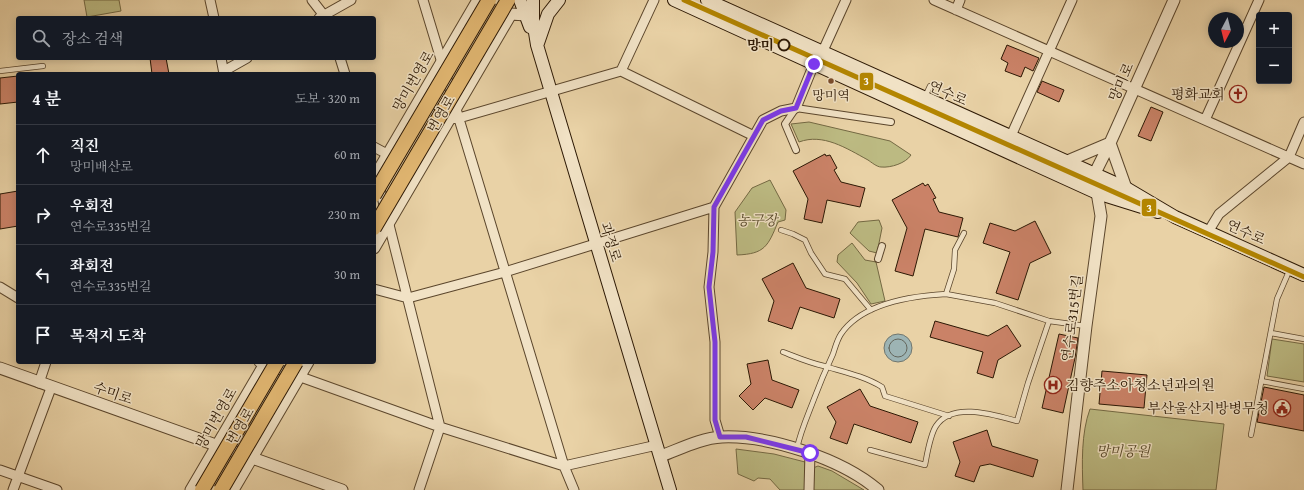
<!DOCTYPE html>
<html lang="ko">
<head>
<meta charset="utf-8">
<style>
  :root { --surface:#171b24; --page:#242831; --text:#f1f3f6; --muted:#9ea1a6; --line:#363941 }
  body { margin:0; font-family:"Gentium Book Plus","Noto Serif KR",serif; background:var(--page); color:var(--text) }
  .controls { position:absolute; right:12px; top:12px; display:grid; overflow:hidden; border-radius:4px; box-shadow:0 2px 10px #0003 }
  .controls button { width:36px; height:36px; display:grid; place-items:center; padding:0; border:0; border-bottom:1px solid var(--line); background:var(--surface); color:var(--text); font:20px sans-serif }
  .compass { position:absolute; left:1208px; top:12px; width:36px; height:36px; border-radius:50%; background:var(--surface); box-shadow:0 2px 10px #0003; rotate:187deg }
  .stop { position:absolute; width:12px; height:12px; margin:-9px; border:3px solid #7c3aed; border-radius:50%; background:#fff }
  .stop.end { background:#7c3aed; border-color:#fff; box-shadow:0 1px 4px #0008 }
  .list { margin:0; padding:0; list-style:none }
  h2 { display:flex; justify-content:space-between; align-items:center; height:52px; margin:0; padding:0 16px; font-size:17px }
  h2 small { font-size:13px; font-weight:400; color:var(--muted) }
  .list li { display:grid; grid-template-columns:26px 1fr auto; gap:12px; align-items:center; box-sizing:border-box; height:60px; padding:0 16px; border-top:1px solid var(--line) }
  .list b { display:block; font-size:15px; white-space:nowrap }
  .list p { margin:0; font-size:13px; white-space:nowrap; color:var(--muted) }
  .list em { font-size:13px; font-style:normal; color:var(--muted) }
  .icon { flex:none; width:22px; height:22px; fill:none; stroke:currentColor; stroke-width:2; stroke-linecap:round; stroke-linejoin:round }
  .map { position:relative; flex:none; width:1304px; height:490px; overflow:hidden }
  .search { position:absolute; background:var(--surface); box-shadow:0 2px 10px #0003; left:16px; top:16px; width:360px; height:44px; display:flex; align-items:center; gap:10px; box-sizing:border-box; padding:0 14px; border-radius:4px; color:var(--muted); font-size:15px }
  .panel { position:absolute; background:var(--surface); box-shadow:0 2px 10px #0003; left:16px; top:72px; width:360px; height:292px; border-radius:4px }
  .map>svg:first-child { display:block }
</style>
</head>
<body>
<div class="map">
<svg width="1304" height="490" viewBox="0 0 1304 490">
  <rect width="100%" height="100%" fill="#e9d2a6"/>
  <filter id="stains"><feTurbulence type="fractalNoise" baseFrequency=".005" numOctaves="4"/><feColorMatrix values="0 0 0 0 .2 0 0 0 0 .09 0 0 0 0 .02 0 0 0 .5 -.17"/></filter>
  <radialGradient id="worn" r=".72"><stop offset=".6" stop-color="#630" stop-opacity="0"/><stop offset="1" stop-color="#630" stop-opacity=".3"/></radialGradient>
  <path fill="#bcba82" stroke="#746943" d="M84 0H119L121 11 87 17Z
    M809 122 890 141 911 155C906 163 891 168 881 167 877 167 871 162 868 160 846 148 823 133 799 142L791 124Z
    M770 180 786 210 785 220 778 222C768 246 765 254 737 255L735 212 752 188Z
    M879 220 882 228 877 253 869 251 850 233 858 222Z
    M852 243 865 260 876 262 885 301 871 304 857 283 837 262 838 255Z
    M1272 339 1304 344V382L1267 376Z
    M1090 409 1224 424 1216 490H1083C1082 464 1081 433 1090 409Z
    M736 449 774 454 805 462V490H780L770 479 758 478 754 481 738 474Z
    M818 466 832 471 864 490H812L813 468Z"/>
  <path fill="#9db4b4" stroke="#70766e" d="M884 348a14 14 0 1 1 28 0a14 14 0 1 1-28 0Z"/>
  <g fill="none" stroke-linecap="round" stroke-linejoin="round">
    <path stroke="#64665c" stroke-width="1" d="M889 348a9 9 0 1 1 18 0a9 9 0 1 1-18 0Z"/>
  </g>
  <path fill="#ca8267" stroke="#2c1804" d="M1007 45 1039 58 1033 71 1025 67 1021 77 1005 71 1008 63 1001 59Z
    M150 58H166L169 74H152Z
    M18 76V102L0 104V78Z
    M1042 81 1064 90 1059 102 1037 92Z
    M1151 107 1163 112 1151 141 1138 136Z
    M825 154 826 156 830 155 837 168 834 170 841 182 865 188 860 207 827 200 822 223 804 219 808 199 793 171Z
    M923 183 925 186 928 184 936 198 933 199 939 212 963 218 958 237 925 229 913 276 895 271 907 228 892 200Z
    M18 191V226L0 229V194Z
    M1035 221 1051 253 1030 263 1018 300 996 293 1010 252 983 243 990 223 1015 231Z
    M793 263 806 288 840 299 834 318 800 307 792 329 768 321 774 301 762 279Z
    M935 321 988 336 1007 325 1021 346 998 360 993 378 977 373 983 352 930 337Z
    M1059 334 1078 338 1075 358 1063 413 1042 408Z
    M768 360 772 380 799 390 792 408 765 398 753 410 739 396 751 384 747 364Z
    M1102 371 1147 375 1144 408 1099 404Z
    M1264 387 1304 395V431L1257 422Z
    M860 389 870 406 918 422 911 443 854 424 847 444 830 438 836 422 827 407Z
    M987 430 992 446 1038 460 1033 477 990 464 980 466 974 482 955 476 960 462 953 442Z"/>
  <g fill="none" stroke-linecap="round" stroke-linejoin="round">
    <defs>
      <path id="service" d="M0 71 43 66
        M919 110 930 86
        M781 230 793 234 805 240 811 253 825 274 845 279 871 310
        M964 233 955 250 954 269 946 294 995 303 1049 321 1086 326
        M1271 333 1304 339
        M783 352C796 357 810 363 824 366 844 372 864 376 882 387L885 396 949 416
        M1261 381 1304 389
        M1251 435 1277 299 1290 269
        M797 448C801 430 808 415 814 399 820 383 826 369 833 354 835 348 837 340 841 334 862 303 911 296 946 294
        M870 450 925 465C927 455 930 435 936 426 952 401 995 415 1017 421L1028 383 1049 321"/>
      <path id="pedestrian" d="M796 150 785 124 796 108 891 122
        M878 259 882 246"/>
      <path id="minor" d="M210 0 214 18
        M312 0 326 18
        M423 0 564 466 574 490
        M934 0 1304 164
        M956 10 960 0
        M319 18 351 0
        M822 53 846 0
        M221 58 224 74
        M340 58 345 74
        M224 71 247 58
        M621 71 654 0
        M419 110 449 119 459 118 621 71 754 136
        M1205 120 1259 0
        M1010 138 1072 0
        M374 147 387 154
        M379 185 440 427 419 490
        M1208 232 1219 214 1289 157 1304 122
        M0 287 18 298
        M374 289 408 298 505 272 714 207
        M259 362 440 427 564 466 657 445
        M39 383 46 362
        M720 437 715 420V342L709 287 713 252 714 207 763 120 781 111 796 108 814 64
        M0 470 57 490
        M13 490 51 388
        M809 490 810 453"/>
      <path id="tertiary" d="M1065 162 1110 143 1126 188
        M374 178 478 0
        M374 248 511 14 526 15
        M0 368 342 490
        M661 456C680 449 701 438 722 437 769 435 842 459 878 490
        M191 490 266 362
        M233 490 308 362
        M1067 490 1086 326 1101 216 1094 175 1110 143 1174 0"/>
      <path id="secondary" d="M520 0 530 27
        M533 0V20L537 45 670 490
        M674 0 1097 193 1158 212
        M707 0 1126 188 1175 217 1304 275
        M538 43 548 14 559 0"/>
    </defs>
    <use href="#service" stroke="#5b462c" stroke-width="6"/>
    <use href="#pedestrian" stroke="#5b462c" stroke-width="8"/>
    <use href="#minor" stroke="#5b462c" stroke-width="11"/>
    <use href="#tertiary" stroke="#5b462c" stroke-width="13"/>
    <use href="#secondary" stroke="#2c1804" stroke-width="14"/>
    <use href="#service" stroke="#f1e2c5" stroke-width="4.5"/>
    <use href="#pedestrian" stroke="#f1e2c5" stroke-width="6"/>
    <use href="#minor" stroke="#f1e2c5" stroke-width="9"/>
    <use href="#tertiary" stroke="#f1e2c5" stroke-width="11"/>
    <use href="#secondary" stroke="#f1e2c5" stroke-width="12"/>
    <defs>
      <path id="trunk-bridge" d="M374 195 489 0
        M374 228 508 0
        M202 490 277 362
        M221 490 296 362"/>
    </defs>
    <use href="#trunk-bridge" stroke="#2c1804" stroke-width="16" stroke-linecap="butt"/>
    <use href="#trunk-bridge" stroke="#e4b973" stroke-width="14"/>
    <defs>
      <path id="metro-1" d="M684 0 1304 277"/>
    </defs>
    <use href="#metro-1" stroke="#f1e2c5" stroke-width="8"/>
    <use href="#metro-1" stroke="#b48600" stroke-width="5"/>
  </g>
  <g fill="none" stroke-linecap="round" stroke-linejoin="round">
    <path stroke="#7c3aed" stroke-width="5" d="M810 453 746 437H720L715 420V342L709 287 713 252 714 207 763 120 781 111 796 108 814 64"/>
  </g>
  <defs>
    <symbol id="church-ring" viewBox="-11 -11 22 22"><circle r="9.5" fill="#f1e2c5" stroke="#8f2418" stroke-width="1.5"/><path d="M-1.2-6h2.4v3.5h3.3v2.4h-3.3V6h-2.4V-.1h-3.3v-2.4h3.3Z" fill="#8f2418"/></symbol>
    <symbol id="hospital-ring" viewBox="-11 -11 22 22"><circle r="9.5" fill="#f1e2c5" stroke="#8f2418" stroke-width="1.5"/><path d="M-5-5h3v3.5h4V-5h3V5h-3V1.5h-4V5h-3Z" fill="#8f2418"/></symbol>
    <symbol id="civic-ring" viewBox="-11 -11 22 22"><circle r="9.5" fill="#f1e2c5" stroke="#8f2418" stroke-width="1.5"/><path d="M-.6-6.5H3V-4.5H.6V-3L4-1V1h2V6H-6V1h2V-1L-.6-3ZM-1.2 2.5V6h2.4V2.5Z" fill="#8f2418"/></symbol>
  </defs>
  <g fill-rule="evenodd">
    <use href="#church-ring" x="1228" y="84" width="20" height="20"/>
    <use href="#hospital-ring" x="1043" y="375" width="20" height="20"/>
    <use href="#civic-ring" x="1272" y="398" width="20" height="20"/>
  </g>
  <circle fill="#f1e2c5" stroke="#2c1804" stroke-width="2" cx="784" cy="45" r="5.5"/>
  <circle fill="#7a4b2a" stroke="#f1e2c5" stroke-width="1.5" cx="831" cy="81" r="3.5"/>
  <g text-anchor="middle" stroke-width="3" stroke-linejoin="round" paint-order="stroke">
    <g font-size="13" fill="#2c1804" stroke="#f1e2c5">
      <text x="831" y="100">망미역</text>
    </g>
    <g font-size="14" font-weight="bold" fill="#2c1804" stroke="#f1e2c5" text-anchor="end">
      <text x="774" y="50">망미</text>
    </g>
    <g font-size="14" fill="#2c1804" stroke="#f1e2c5">
      <text transform="translate(413 81) rotate(-60)" y="5">망미번영로</text>
      <text transform="translate(1121 82) rotate(-66)" y="5">망미로</text>
      <text transform="translate(948 93) rotate(24)" y="5">연수로</text>
      <text transform="translate(441 114) rotate(-60)" y="5">번영로</text>
      <text transform="translate(1246 232) rotate(24)" y="5">연수로</text>
      <text transform="translate(611 242) rotate(73)" y="5">과정로</text>
      <text transform="translate(1072 318) rotate(-83)" y="5">연수로315번길</text>
      <text transform="translate(113 393) rotate(19)" y="5">수미로</text>
      <text transform="translate(216 418) rotate(-60)" y="5">망미번영로</text>
      <text transform="translate(240 426) rotate(-60)" y="5">번영로</text>
    </g>
    <g font-size="14" fill="#2c1804" stroke="#f1e2c5" text-anchor="end">
      <text x="1225" y="99">평화교회</text>
      <text x="1066" y="390" text-anchor="start">김향주소아청소년과의원</text>
      <text x="1269" y="413">부산울산지방병무청</text>
    </g>
    <g font-size="14" font-style="italic" fill="#57492a" stroke="#f1e2c5">
      <text x="757" y="225">농구장</text>
      <text x="1123" y="456">망미공원</text>
    </g>
  </g>
  <g stroke="#f1e2c5" stroke-width="1.5">
    <rect x="859" y="72" width="15" height="19" rx="4" fill="#b48600"/>
    <rect x="1141" y="198" width="16" height="19" rx="4" fill="#b48600"/>
  </g>
  <g font-size="11" text-anchor="middle" font-weight="bold" fill="#fff">
    <text x="866" y="85">3</text>
    <text x="1149" y="212">3</text>
  </g>
  <rect width="100%" height="100%" filter="url(#stains)"/>
  <rect width="100%" height="100%" fill="url(#worn)"/>
</svg>
<div class="controls">
<button>+</button>
<button>−</button>
</div>
<svg class="compass" viewBox="-18 -18 36 36"><path d="M0-13l5 13h-10z" fill="#e53935"/><path d="M0 13l5-13h-10z" fill="#9ea1a6"/></svg>
<div class="stop" style="left:810px;top:453px"></div>
<div class="stop end" style="left:814px;top:64px"></div>
<div class="search"><svg class="icon" aria-label="search" viewBox="0 0 24 24"><circle cx="10" cy="10" r="6"/><path d="M15 15l6 6"/></svg>장소 검색</div>
<section class="panel">
<h2>4 분<small>도보 · 320 m</small></h2>
<ul class="list">
<li><svg class="icon" aria-label="ahead" viewBox="0 0 24 24"><path d="M12 20V5M6 11l6-6 6 6"/></svg><div><b>직진</b><p>망미배산로</p></div><em>60 m</em></li>
<li><svg class="icon" aria-label="right" viewBox="0 0 24 24"><path d="M7 20v-9h11M14 6l5 5-5 5"/></svg><div><b>우회전</b><p>연수로335번길</p></div><em>230 m</em></li>
<li><svg class="icon" aria-label="left" viewBox="0 0 24 24"><path d="M17 20v-9H6M10 6l-5 5 5 5"/></svg><div><b>좌회전</b><p>연수로335번길</p></div><em>30 m</em></li>
<li><svg class="icon" aria-label="arrive" viewBox="0 0 24 24"><path d="M6 21V4h12l-3 4 3 4H6"/></svg><div><b>목적지 도착</b></div></li>
</ul>
</section>
</div>
</body>
</html>
